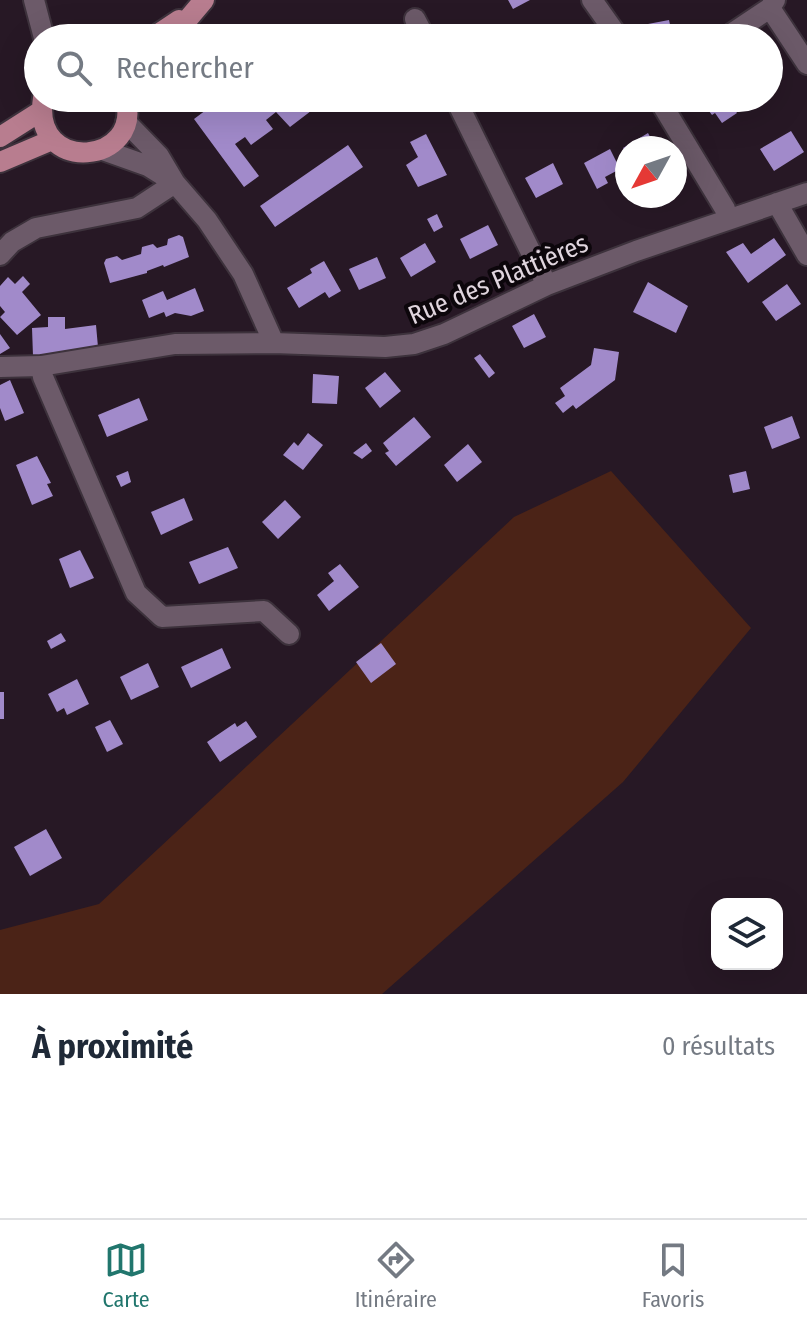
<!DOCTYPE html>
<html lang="fr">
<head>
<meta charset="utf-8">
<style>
  :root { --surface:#fff; --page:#f2f2f3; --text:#1f2937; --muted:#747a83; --line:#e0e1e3; --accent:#21766d }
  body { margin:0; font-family:"Fira Sans Condensed",sans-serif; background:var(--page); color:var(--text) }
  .controls { position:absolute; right:24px; bottom:24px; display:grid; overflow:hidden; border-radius:16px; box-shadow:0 8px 32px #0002 }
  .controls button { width:72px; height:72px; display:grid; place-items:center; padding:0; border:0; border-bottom:2px solid var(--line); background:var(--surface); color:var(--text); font:40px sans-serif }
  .compass { position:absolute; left:615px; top:136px; width:72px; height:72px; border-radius:50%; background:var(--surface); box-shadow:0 8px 32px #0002; rotate:230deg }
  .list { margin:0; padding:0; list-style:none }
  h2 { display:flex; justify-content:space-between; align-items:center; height:104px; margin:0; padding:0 32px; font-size:34px }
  h2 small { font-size:26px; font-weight:400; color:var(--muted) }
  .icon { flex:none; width:44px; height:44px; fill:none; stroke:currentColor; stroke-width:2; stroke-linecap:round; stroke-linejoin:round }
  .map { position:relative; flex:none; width:807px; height:994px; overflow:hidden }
  .search { position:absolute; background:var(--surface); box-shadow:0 8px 32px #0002; left:24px; right:24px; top:24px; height:88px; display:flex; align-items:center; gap:20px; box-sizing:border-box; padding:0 28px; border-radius:44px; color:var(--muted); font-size:30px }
  .sheet { height:224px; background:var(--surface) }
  nav { display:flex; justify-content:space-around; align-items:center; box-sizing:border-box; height:112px; border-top:2px solid var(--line); background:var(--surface); font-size:22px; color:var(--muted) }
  nav a { display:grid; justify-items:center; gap:4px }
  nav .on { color:var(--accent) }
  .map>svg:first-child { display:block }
</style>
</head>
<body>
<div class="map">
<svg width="807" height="994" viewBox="0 0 807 994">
  <rect width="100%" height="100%" fill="#271825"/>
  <path fill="#4b2317" d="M611 471 751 628 623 782 382 994H0V930L99 904 514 517Z"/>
  <path fill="#a18aca" d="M508 0H530L513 9Z
    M669 20 673 38H651L648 24Z
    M543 28 548 38H524Z
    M222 98H328L290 127 276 112 266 120 273 129 251 145 245 137 235 144 259 176 244 187 194 119Z
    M554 98H581L560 109Z
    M699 98H727L737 113 722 123 715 113 712 115Z
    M791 131 804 152 774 171 760 149Z
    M648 133 656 148H627V156L623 148Z
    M426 134 447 175 418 187 406 165 418 157 410 142Z
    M348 145 363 167 275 227 260 206Z
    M610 149 620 169 605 177 608 183 597 189 584 163Z
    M553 163 563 184 536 198 525 178Z
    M437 214 443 227 434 232 427 219Z
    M488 225 498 245 470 259 460 239Z
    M179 235 183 237 189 257 164 267 163 265 147 271V273L110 283 104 263 106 259 117 256 122 260 141 254 142 247 153 244 157 248 167 245 168 239Z
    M774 238 786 255 748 283 726 252 743 243 751 254Z
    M425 243 436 262 411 277 400 258Z
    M377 257 386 278 359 290 349 269Z
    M324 261 341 291 329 298 325 292 299 308 287 288 312 273 310 269Z
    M23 276 30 284 22 292 41 315 17 335 0 317 5 312 0 306V286L8 277 15 284Z
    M648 282 688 306 676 333 633 312Z
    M787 284 801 304 776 321 762 302Z
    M195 288 204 311 191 316 175 313 166 317 164 312 149 318 142 300 163 291 167 300Z
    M534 314 546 337 524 348 512 326Z
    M48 317H65V329L96 325 98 347 65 355 33 356 32 328 48 327Z
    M0 334 10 348 0 354Z
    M594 348 619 352 615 380 576 409 573 405 563 413 555 403 565 396 560 388 591 365Z
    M480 354 495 373 489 378 474 358Z
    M385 372 401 391 380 408 365 388Z
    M313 374 339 376 337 404 312 403Z
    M10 380 24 413 5 421 0 408V385Z
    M139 398 148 420 107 437 98 415Z
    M792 416 800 438 772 449 764 427Z
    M414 417 431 437 396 466 385 453 389 451 383 443Z
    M308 433 323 445 303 470 283 455 294 442 298 446Z
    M366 443 372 451 362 459 353 453Z
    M468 444 482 462 457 482 444 465Z
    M37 456 51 483 47 484 53 496 32 505 16 465Z
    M128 471 131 482 121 487 116 476Z
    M746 471 750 489 733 493 729 475Z
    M184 498 193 520 161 535 151 512Z
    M285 500 301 517 278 539 262 522Z
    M228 547 238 568 199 584 189 562Z
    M80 550 94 578 70 588 59 559Z
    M340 564 359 587 329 611 317 595 334 581 328 573Z
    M61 633 66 641 51 649 47 641Z
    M381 643 396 664 371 683 356 662Z
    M222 648 231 668 191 688 181 667Z
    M148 663 159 687 131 700 120 677Z
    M77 679 89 704 67 715 64 708 57 712 48 694Z
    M0 692H4V719H0Z
    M110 720 123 744 107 752 95 727Z
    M246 721 257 737 220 762 207 742 235 723 237 727Z
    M46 829 62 858 30 876 14 847Z"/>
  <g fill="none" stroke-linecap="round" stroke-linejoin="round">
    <defs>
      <path id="minor" d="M34 0 44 38
        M592 0 619 38
        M770 8 807 64
        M415 19 425 38
        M725 38 770 8 775 0
        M455 98 547 285
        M658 98 725 209 728 219
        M126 122 159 156 175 183 207 220 243 274 274 343
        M103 150 148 166 172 181
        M777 203 807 255
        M0 255 12 242 36 228 137 208 175 183
        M41 366 43 377 136 593 162 617 264 611 289 634
        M0 367 41 366 175 344 274 343 385 347 414 344 444 334 547 285 636 251 807 193"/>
      <path id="major" d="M152 38 179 20
        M172 38 204 0
        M43 98C31 177 145 164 125 98
        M0 137 41 111
        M0 162 52 140"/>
    </defs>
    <use href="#minor" stroke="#3d323c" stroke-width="24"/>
    <use href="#major" stroke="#3d323c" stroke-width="24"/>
    <use href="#minor" stroke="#6c5a69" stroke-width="20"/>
    <use href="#major" stroke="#b87d8f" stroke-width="20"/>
  </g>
  <g text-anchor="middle" stroke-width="8" stroke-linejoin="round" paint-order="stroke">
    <g font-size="26" fill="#e0d5de" stroke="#0c060b">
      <text transform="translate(498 279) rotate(-23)" y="9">Rue des Plattières</text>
    </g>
  </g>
</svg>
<div class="controls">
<button><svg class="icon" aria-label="layers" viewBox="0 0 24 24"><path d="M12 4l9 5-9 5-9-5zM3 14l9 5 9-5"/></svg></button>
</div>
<svg class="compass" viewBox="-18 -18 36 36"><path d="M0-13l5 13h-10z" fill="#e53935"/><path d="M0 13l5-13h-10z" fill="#747a83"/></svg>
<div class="search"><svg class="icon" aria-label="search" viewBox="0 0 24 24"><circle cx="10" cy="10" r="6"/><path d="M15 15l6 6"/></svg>Rechercher</div>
</div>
<section class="sheet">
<h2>À proximité<small>0 résultats</small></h2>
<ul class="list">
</ul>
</section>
<nav>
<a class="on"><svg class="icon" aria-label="map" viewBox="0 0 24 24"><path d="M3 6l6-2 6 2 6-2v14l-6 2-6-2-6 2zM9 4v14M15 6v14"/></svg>Carte</a>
<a><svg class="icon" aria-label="directions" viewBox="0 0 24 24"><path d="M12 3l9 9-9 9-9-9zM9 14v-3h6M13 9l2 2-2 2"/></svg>Itinéraire</a>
<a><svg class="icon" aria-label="saved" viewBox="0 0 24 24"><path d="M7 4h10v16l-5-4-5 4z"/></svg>Favoris</a>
</nav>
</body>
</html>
